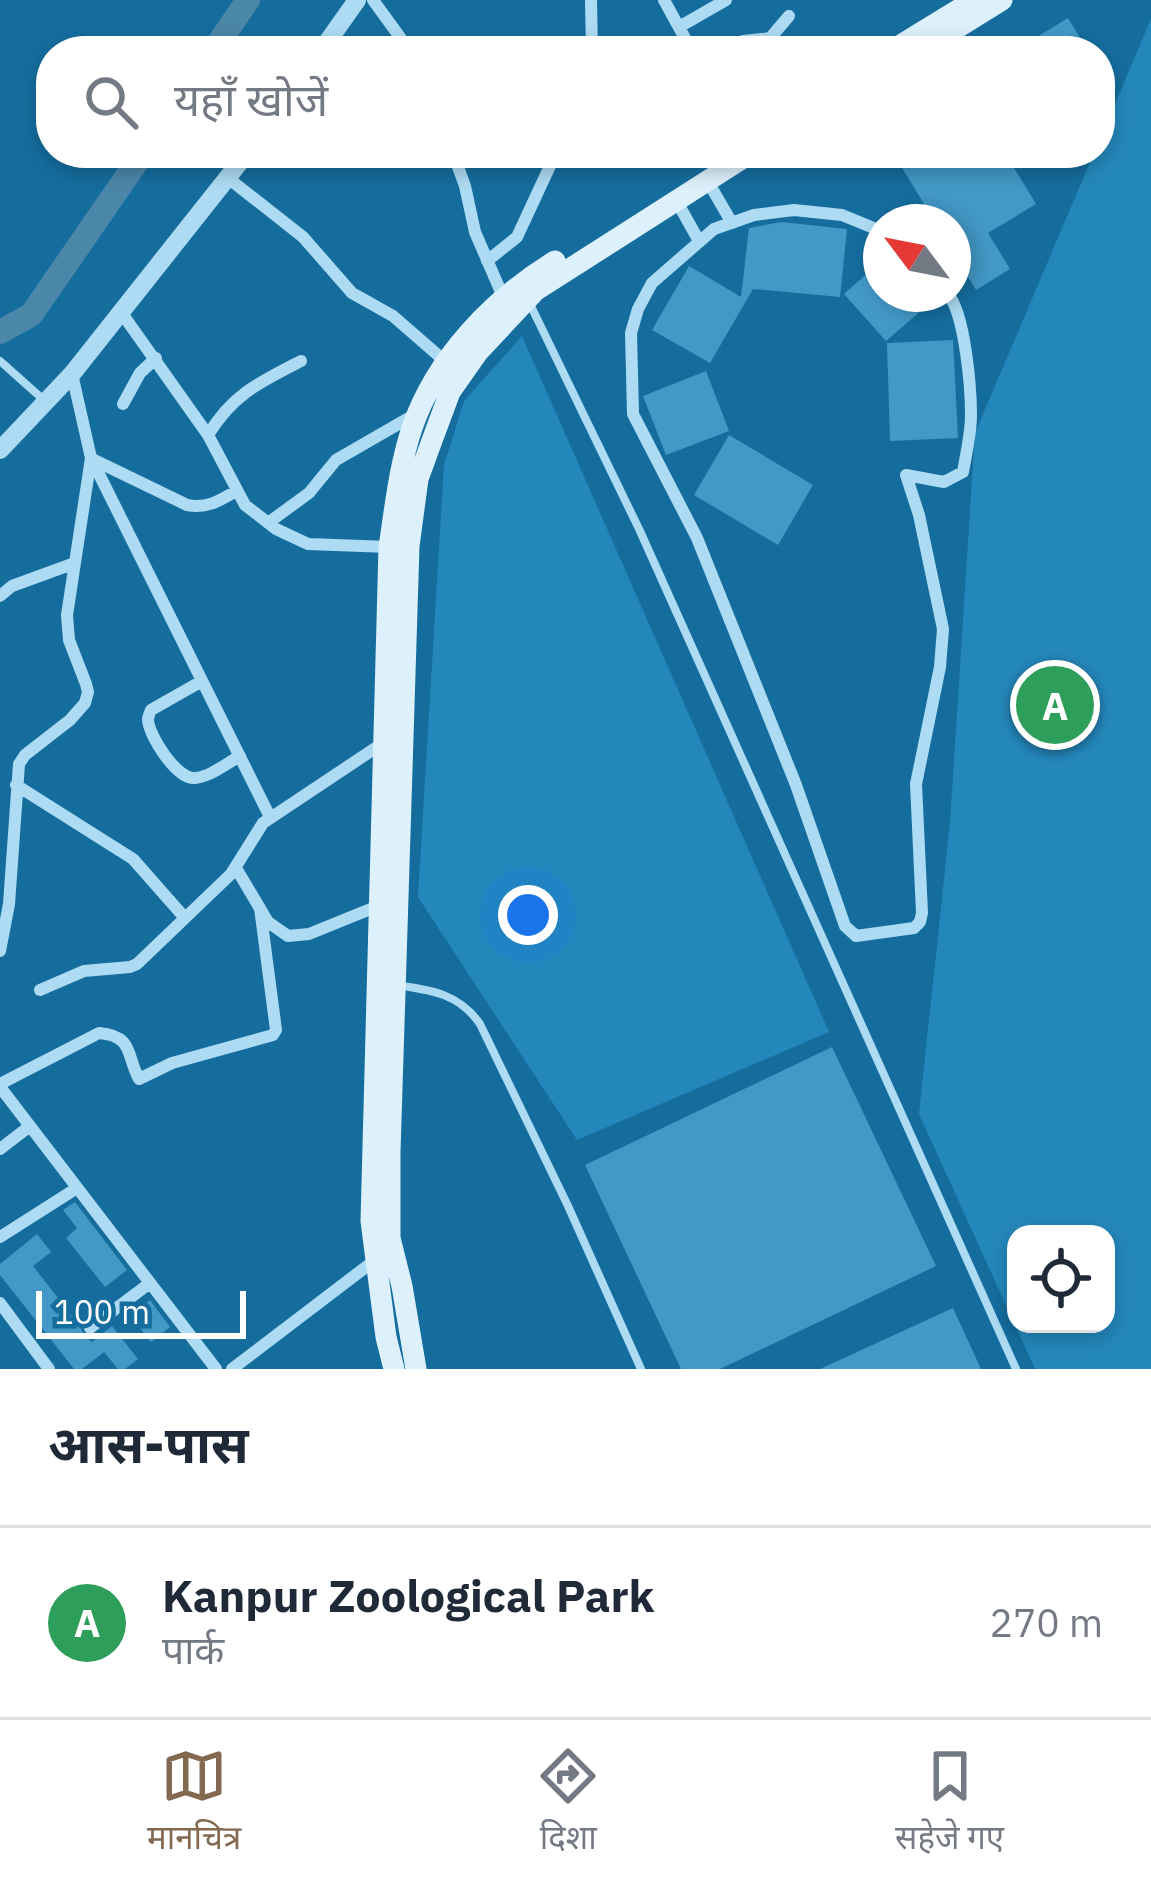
<!DOCTYPE html>
<html lang="hi">
<head>
<meta charset="utf-8">
<style>
  :root { --surface:#fff; --page:#f6f6f7; --text:#1f2937; --muted:#747a83; --line:#e0e1e3; --accent:#846951 }
  body { margin:0; font-family:"IBM Plex Sans","Noto Sans Devanagari",sans-serif; background:var(--page); color:var(--text) }
  .controls { position:absolute; right:36px; bottom:36px; display:grid; overflow:hidden; border-radius:24px; box-shadow:0 6px 18px #0003 }
  .controls button { width:108px; height:108px; display:grid; place-items:center; padding:0; border:0; border-bottom:3px solid var(--line); background:var(--surface); color:var(--text); font:60px sans-serif }
  .compass { position:absolute; left:863px; top:204px; width:108px; height:108px; border-radius:50%; background:var(--surface); box-shadow:0 6px 18px #0003; rotate:302deg }
  .scale { position:absolute; left:36px; bottom:30px; width:210px; box-sizing:border-box; padding-left:12px; border:6px solid #fff; border-top:0; font-size:33px; line-height:42px; white-space:nowrap; color:#fff; -webkit-text-stroke:9px #156d9e; paint-order:stroke }
  .you { position:absolute; left:528px; top:915px; width:42px; height:42px; margin:-30px; border:9px solid #fff; border-radius:50%; background:#1a73e8; box-shadow:0 0 0 18px #1a73e833 }
  .badge { display:grid; place-items:center; width:78px; height:78px; border-radius:50%; background:var(--accent); color:#fff; font-size:39px; font-weight:700 }
  .pin { position:absolute; translate:-50% -50%; border:6px solid #fff; box-shadow:0 3px 12px #0006 }
  .list { margin:0; padding:0; list-style:none }
  h2 { display:flex; justify-content:space-between; align-items:center; height:156px; margin:0; padding:0 48px; font-size:51px }
  h2 small { font-size:39px; font-weight:400; color:var(--muted) }
  .list li { display:grid; grid-template-columns:78px 1fr auto; gap:36px; align-items:center; box-sizing:border-box; height:192px; padding:0 48px; border-top:3px solid var(--line) }
  .list b { display:block; font-size:45px; white-space:nowrap }
  .list p { margin:0; font-size:39px; white-space:nowrap; color:var(--muted) }
  .list em { font-size:39px; font-style:normal; color:var(--muted) }
  .icon { flex:none; width:66px; height:66px; fill:none; stroke:currentColor; stroke-width:2; stroke-linecap:round; stroke-linejoin:round }
  .map { position:relative; flex:none; width:1151px; height:1369px; overflow:hidden }
  .search { position:absolute; background:var(--surface); box-shadow:0 6px 18px #0003; left:36px; right:36px; top:36px; height:132px; display:flex; align-items:center; gap:30px; box-sizing:border-box; padding:0 42px; border-radius:48px; color:var(--muted); font-size:45px }
  .sheet { height:348px; background:var(--surface) }
  nav { display:flex; justify-content:space-around; align-items:center; box-sizing:border-box; height:168px; border-top:3px solid var(--line); background:var(--surface); font-size:33px; color:var(--muted) }
  nav a { display:grid; justify-items:center; gap:6px }
  nav .on { color:var(--accent) }
  .map>svg:first-child { display:block }
</style>
</head>
<body>
<div class="map">
<svg width="1151" height="1369" viewBox="0 0 1151 1369">
  <rect width="100%" height="100%" fill="#156d9e"/>
  <path fill="#2487bb" fill-rule="evenodd" d="M1151 19V1369H1035L919 1114 950 823 975 433 1094 153H1100V139ZM1016 1234H1106V1324H1016Z
    M522 336 829 1032 577 1140 418 897 444 465 464 401Z"/>
  <g fill="none" stroke-linecap="round" stroke-linejoin="round">
    <path stroke="#4b87a9" stroke-width="24" d="M213 51 248 0
      M0 332 31 315 143 153"/>
  </g>
  <path fill="#4398c6" d="M1068 18 1088 51H1014Z
    M893 153H1005L1036 204 988 233 1010 269 976 290 953 252V222H935Z
    M781 222 847 229 840 297 753 289 710 363 652 330 689 266 741 297 749 228Z
    M881 261V294L938 296 886 341 844 294Z
    M953 340 958 438 890 441 887 343Z
    M706 371 729 431 666 455 643 396Z
    M729 435 813 485 778 545 694 495Z
    M832 1047 936 1266 720 1369H681L585 1165Z
    M75 1202 127 1270 105 1287 66 1238 77 1228 63 1210Z
    M37 1234 51 1252 33 1266 80 1326 85 1337 92 1342 112 1326 138 1359 125 1369H118L104 1352 82 1369H74L0 1275V1264Z
    M150 1300 170 1327 151 1342 130 1315Z
    M953 1308 981 1369H820Z"/>
  <g fill="none" stroke-linecap="round" stroke-linejoin="round">
    <path stroke="#addbf3" stroke-width="8" d="M528 300 640 531 1016 1369
      M0 361 46 402
      M395 985C430 990 459 993 480 1024L568 1206 641 1369"/>
    <path stroke="#addbf3" stroke-width="12" d="M373 0 410 51
      M591 0 592 51
      M664 0 692 51
      M679 27 726 0
      M568 51 592 39
      M719 51 743 41 771 38
      M759 51 789 16
      M453 153 465 186 475 232 504 299
      M228 178 303 237 352 293 393 316 447 363
      M707 180 732 223
      M676 200 699 241
      M881 231 842 215 794 210 754 215 714 229 652 283 638 309 631 333 633 414 697 538 796 785 845 926 856 936 914 928 920 922 922 913 916 784 940 667 943 629 919 515 906 475 944 482 963 472C966 454 971 434 971 415 971 388 965 314 948 294
      M487 261 517 237 556 153
      M121 312 208 435 245 505 276 529 308 544 389 547
      M72 374 91 458 270 817
      M123 404 140 373 156 358
      M208 435C233 394 260 382 301 361
      M92 459 187 505C207 509 219 501 236 491
      M268 523 309 493 336 460 414 415
      M0 596 12 586 75 563
      M202 681 151 710C150 713 148 716 148 720 149 736 177 780 195 778 210 777 227 763 240 756
      M16 785 133 859 185 918
      M236 868 268 922 288 936 309 934 378 906
      M0 951 9 904 19 764 25 755 70 720 85 703 88 692 86 684 69 640 67 615 91 458
      M40 990 84 971 130 967 137 964 231 874 263 823 383 743
      M0 1084 99 1033C134 1036 126 1055 139 1079L172 1063 273 1035 276 1030 260 908
      M0 1087 216 1369
      M0 1149 30 1126
      M0 1237 77 1188
      M0 1303 49 1369
      M90 1328 150 1283
      M232 1369 379 1257"/>
    <path stroke="#addbf3" stroke-width="18" d="M321 51 357 0
      M0 450 72 374 247 153"/>
    <path stroke="#ddf1fd" stroke-width="21" d="M891 51 974 0
      M920 51 1002 0
      M394 1369 386 1337 371 1221 389 547C395 508 399 467 412 428 436 358 493 299 555 261
      M416 1369 402 1286 390 1238V1152L409 546 418 479 430 446 450 392 478 352 535 291 751 153"/>
  </g>
</svg>
<div class="controls">
<button><svg class="icon" aria-label="locate" viewBox="0 0 24 24"><circle cx="12" cy="12" r="6"/><path d="M12 2v4M12 18v4M2 12h4M18 12h4"/></svg></button>
</div>
<svg class="compass" viewBox="-18 -18 36 36"><path d="M0-13l5 13h-10z" fill="#e53935"/><path d="M0 13l5-13h-10z" fill="#747a83"/></svg>
<div class="scale">100 m</div>
<div class="you"></div>
<div class="pin badge" style="left:1055px;top:705px;background:#2e9e5b">A</div>
<div class="search"><svg class="icon" aria-label="search" viewBox="0 0 24 24"><circle cx="10" cy="10" r="6"/><path d="M15 15l6 6"/></svg>यहाँ खोजें</div>
</div>
<section class="sheet">
<h2>आस-पास<small></small></h2>
<ul class="list">
<li><span class="badge" style="background:#2e9e5b">A</span><div><b>Kanpur Zoological Park</b><p>पार्क</p></div><em>270 m</em></li>
</ul>
</section>
<nav>
<a class="on"><svg class="icon" aria-label="map" viewBox="0 0 24 24"><path d="M3 6l6-2 6 2 6-2v14l-6 2-6-2-6 2zM9 4v14M15 6v14"/></svg>मानचित्र</a>
<a><svg class="icon" aria-label="directions" viewBox="0 0 24 24"><path d="M12 3l9 9-9 9-9-9zM9 14v-3h6M13 9l2 2-2 2"/></svg>दिशा</a>
<a><svg class="icon" aria-label="saved" viewBox="0 0 24 24"><path d="M7 4h10v16l-5-4-5 4z"/></svg>सहेजे गए</a>
</nav>
</body>
</html>
